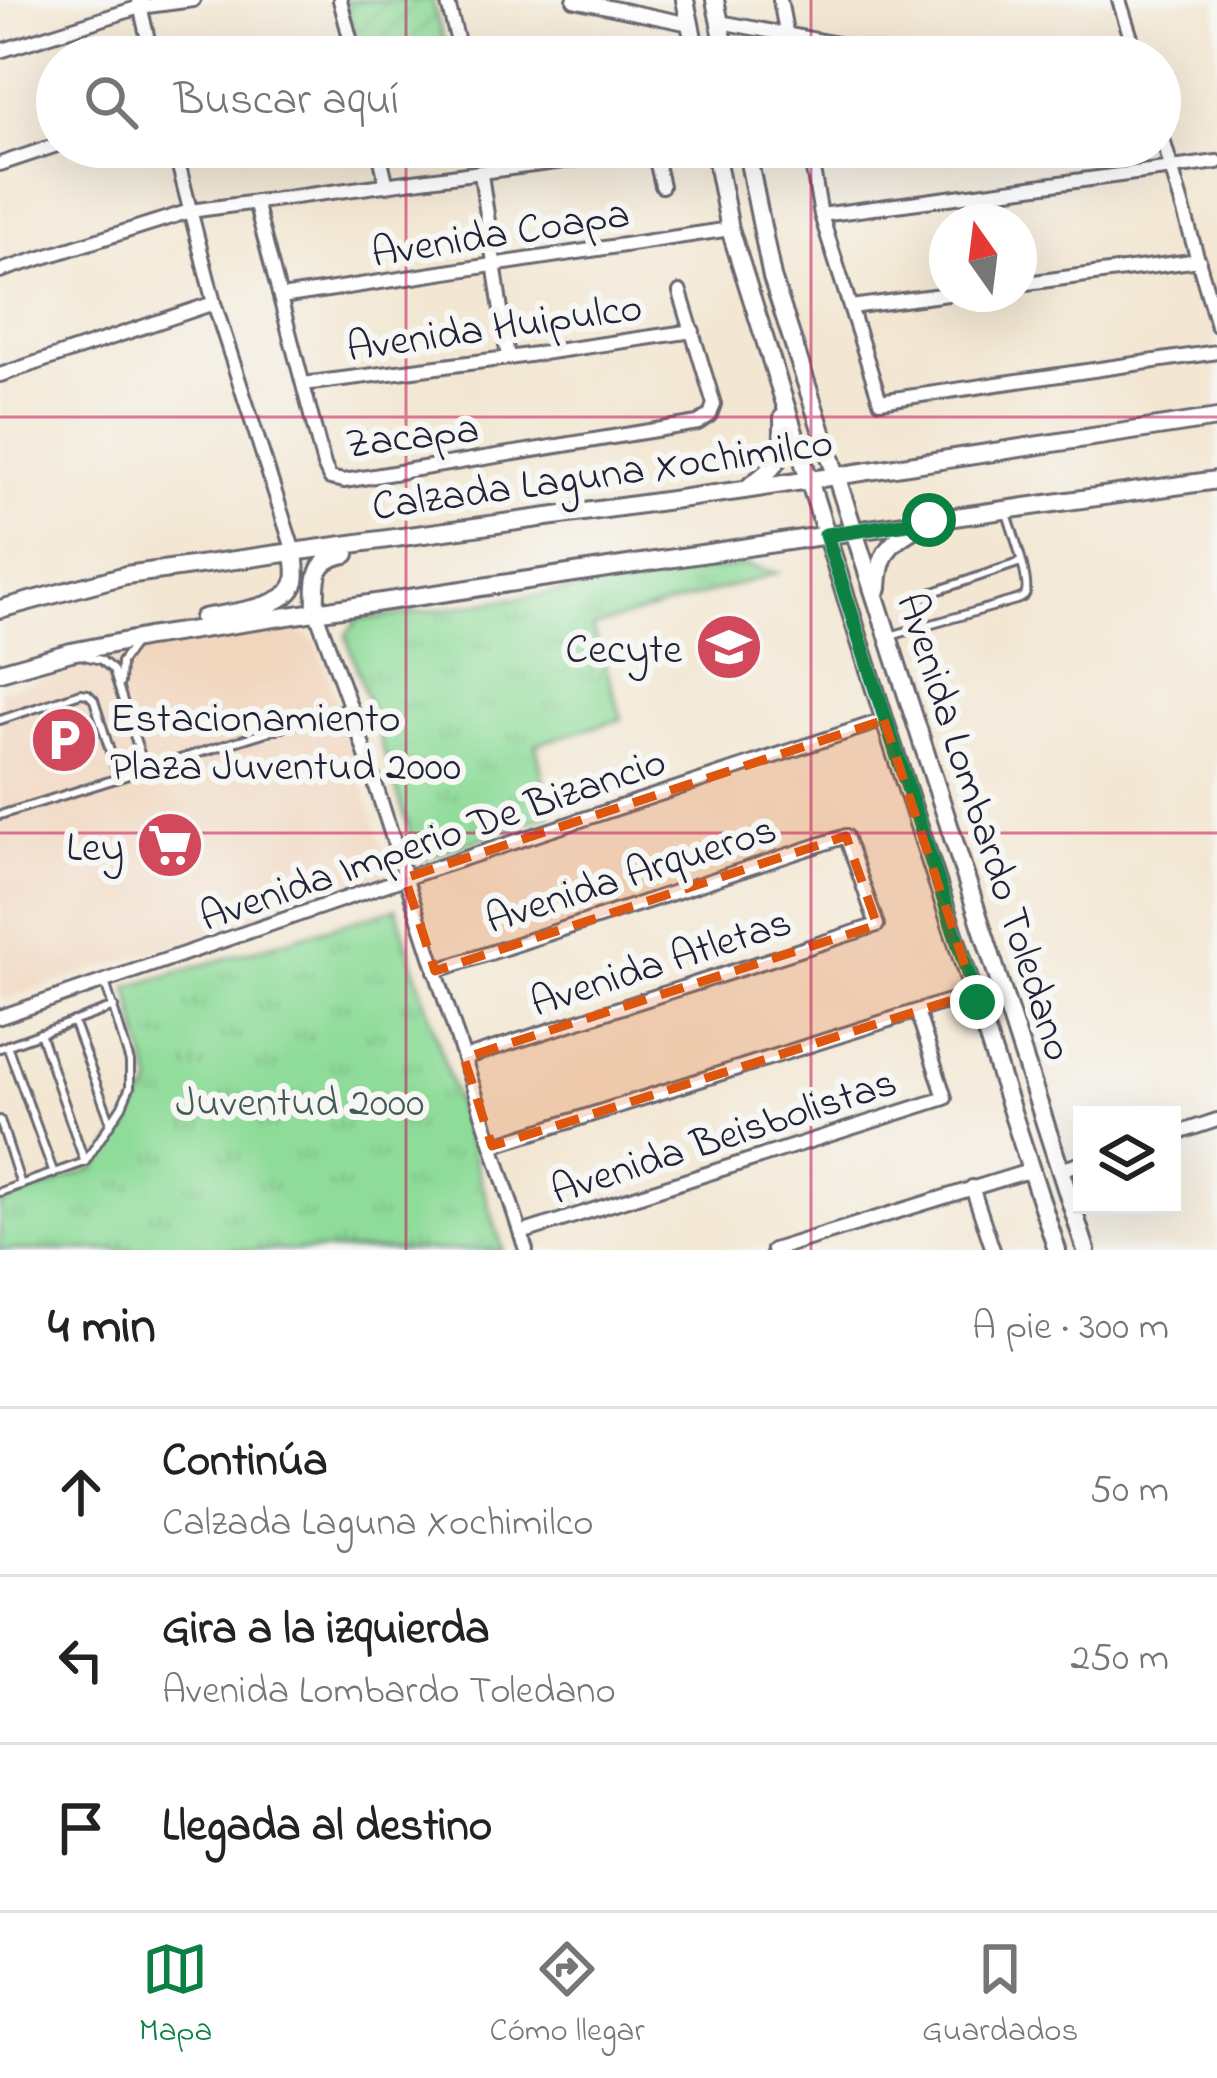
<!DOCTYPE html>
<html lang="es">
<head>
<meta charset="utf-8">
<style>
  :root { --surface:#fff; --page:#f2f2f2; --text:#222; --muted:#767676; --line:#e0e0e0; --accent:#0b8043 }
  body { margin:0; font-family:"Indie Flower",sans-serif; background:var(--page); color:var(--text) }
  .controls { position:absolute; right:36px; bottom:36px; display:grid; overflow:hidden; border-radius:0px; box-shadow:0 12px 48px #0002 }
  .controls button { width:108px; height:108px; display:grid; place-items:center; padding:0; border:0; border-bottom:3px solid var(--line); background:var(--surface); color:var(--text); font:60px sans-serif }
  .compass { position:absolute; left:929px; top:204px; width:108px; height:108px; border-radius:50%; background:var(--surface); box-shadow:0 12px 48px #0002; rotate:346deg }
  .stop { position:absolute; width:36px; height:36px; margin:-27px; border:9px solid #0b8043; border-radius:50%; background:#fff }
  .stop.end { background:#0b8043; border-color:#fff; box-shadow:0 3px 12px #0008 }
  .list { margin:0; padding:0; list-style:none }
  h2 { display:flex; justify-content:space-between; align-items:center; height:156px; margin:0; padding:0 48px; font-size:51px }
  h2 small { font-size:39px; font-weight:400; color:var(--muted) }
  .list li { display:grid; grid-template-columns:78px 1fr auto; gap:36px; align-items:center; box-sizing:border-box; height:168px; padding:0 48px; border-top:3px solid var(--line) }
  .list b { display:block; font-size:45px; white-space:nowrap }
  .list p { margin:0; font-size:39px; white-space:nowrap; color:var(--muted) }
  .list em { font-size:39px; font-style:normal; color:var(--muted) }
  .icon { flex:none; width:66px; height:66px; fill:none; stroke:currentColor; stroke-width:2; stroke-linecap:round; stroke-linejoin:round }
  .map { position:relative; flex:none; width:1217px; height:1250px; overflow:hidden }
  .search { position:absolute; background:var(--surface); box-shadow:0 12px 48px #0002; left:36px; right:36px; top:36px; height:132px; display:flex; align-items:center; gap:30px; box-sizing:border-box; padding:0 42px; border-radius:66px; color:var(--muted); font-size:45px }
  .sheet { height:660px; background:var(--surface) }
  nav { display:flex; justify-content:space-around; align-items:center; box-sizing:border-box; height:168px; border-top:3px solid var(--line); background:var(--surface); font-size:33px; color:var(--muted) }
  nav a { display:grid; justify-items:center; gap:6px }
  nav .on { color:var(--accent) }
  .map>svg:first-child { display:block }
</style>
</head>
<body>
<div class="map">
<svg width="1217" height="1250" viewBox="0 0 1217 1250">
  <defs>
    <pattern id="grass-tufts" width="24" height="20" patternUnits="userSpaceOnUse" patternTransform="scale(3)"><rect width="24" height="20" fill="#8fdc9a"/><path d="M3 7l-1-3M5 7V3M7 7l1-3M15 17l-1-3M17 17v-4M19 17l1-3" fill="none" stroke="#7bbc86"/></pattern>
    <pattern id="garden-furrows" width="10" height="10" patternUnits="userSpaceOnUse" patternTransform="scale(3)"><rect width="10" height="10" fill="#8fdc9a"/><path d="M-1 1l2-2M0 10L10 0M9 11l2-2" fill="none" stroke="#7bbc86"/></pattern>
  </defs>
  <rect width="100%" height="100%" fill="#f6f6f2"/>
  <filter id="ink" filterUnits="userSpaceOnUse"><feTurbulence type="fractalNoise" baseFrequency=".00833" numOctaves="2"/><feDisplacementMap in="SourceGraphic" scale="24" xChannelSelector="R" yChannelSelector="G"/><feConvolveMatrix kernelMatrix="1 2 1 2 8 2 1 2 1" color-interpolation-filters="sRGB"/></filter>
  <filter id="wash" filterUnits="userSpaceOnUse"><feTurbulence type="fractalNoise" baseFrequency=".004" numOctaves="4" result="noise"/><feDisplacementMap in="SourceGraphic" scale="48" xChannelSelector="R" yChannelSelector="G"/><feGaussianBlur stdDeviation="2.7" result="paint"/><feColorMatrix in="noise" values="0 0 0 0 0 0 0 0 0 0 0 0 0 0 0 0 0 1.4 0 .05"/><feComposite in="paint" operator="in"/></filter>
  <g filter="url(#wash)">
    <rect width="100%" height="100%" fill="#f3e7d3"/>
    <path fill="#f1d5bd" d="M298 631 308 635 318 647 391 875 0 1000V690L110 657Z"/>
    <path fill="url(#grass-tufts)" stroke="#587f6a" stroke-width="3" d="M744 565 777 573 593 627 622 719 536 744 550 815 419 860 346 635 358 619 401 615Z
      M396 908 503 1250H0V1204L96 1168 152 1086 128 987Z"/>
    <path fill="url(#garden-furrows)" stroke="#587f6a" stroke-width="3" d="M346 0H432L448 57H358Z"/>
  </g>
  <g filter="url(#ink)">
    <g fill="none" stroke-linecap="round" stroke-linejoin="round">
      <defs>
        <path id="service" d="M923 627 917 603 919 597 1021 562
          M890 636 1016 600C1019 599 1023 598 1025 595 1032 584 1011 527 1007 513
          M80 655 101 660 113 670 145 769
          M120 683 121 662 133 646
          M0 720 81 693 88 694 94 700 118 777
          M0 815 350 706
          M73 1021 111 1123
          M40 1033 84 1160
          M7 1045 54 1174
          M0 1048 114 1007
          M0 1120 21 1185
          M0 1192 85 1162 122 1106 130 1087V1062L105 982"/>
        <path id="minor" d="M340 0 355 57
          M447 0 462 57
          M574 0 690 24
          M780 0 791 57
          M1119 0 1137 57
          M139 1 152 57
          M720 22 907 57
          M0 51 140 7 193 0
          M594 57 631 51 632 57
          M1160 129 1217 325
          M174 147 214 303 294 552
          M378 147 387 186
          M653 147 662 186
          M809 147 821 215 880 401 1217 352
          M0 164 57 145
          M481 174 508 358
          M255 202 324 465 330 478 344 481 698 423 710 415 714 404 680 292
          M821 215 1217 162
          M0 271 190 211 653 149
          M1019 284 1199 260
          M281 297 730 229
          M851 307 948 294
          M0 375 214 303
          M303 384 508 358 693 331
          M316 612 350 706 526 1250
          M435 971 846 836 877 925 464 1058
          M0 1017 405 878 884 720
          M1172 1135 1217 1120
          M492 1146 974 993
          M1060 1170 1082 1163
          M972 1187 993 1250
          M521 1233 945 1098 917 1011
          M773 1250 1032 1170"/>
        <path id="secondary" d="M685 0 697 57
          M715 0 727 57
          M714 147 730 229 890 737 1057 1250
          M746 147 772 277 1086 1250
          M751 485C782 463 784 454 783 417
          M878 588C879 552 891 541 921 525
          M0 609 126 575 744 490 1217 418
          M316 612C316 583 311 559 346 554
          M203 618C227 613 287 609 295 582 297 573 295 561 294 552
          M0 672 71 652 148 637 855 531 1217 480"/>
      </defs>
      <use href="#service" stroke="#6b6770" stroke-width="12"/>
      <use href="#minor" stroke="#6b6770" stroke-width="18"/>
      <use href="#secondary" stroke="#6b6770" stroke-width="22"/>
      <use href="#service" stroke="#fff" stroke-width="6"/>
      <use href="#minor" stroke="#fff" stroke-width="12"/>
      <use href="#secondary" stroke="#fff" stroke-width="16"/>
    </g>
  </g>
  <g fill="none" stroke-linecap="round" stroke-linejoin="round" filter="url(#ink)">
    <path stroke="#0b8043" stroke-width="15" d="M929 520 826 535 977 1002"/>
  </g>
  <path fill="#de560e" fill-opacity="0.2" stroke="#de560e" stroke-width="9" stroke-dasharray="24 15" stroke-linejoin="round" d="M884 720 974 993 492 1146 464 1058 877 925 846 836 435 971 405 878Z"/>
  <path fill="none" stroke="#c2185b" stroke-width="3" stroke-opacity="0.55" d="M406 0V57M811 0V57M406 147V1250M811 147V1250M0 417H1217M0 833H1217"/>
  <defs>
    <symbol id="school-disc" viewBox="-11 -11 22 22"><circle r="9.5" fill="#d1495b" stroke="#f6f6f2"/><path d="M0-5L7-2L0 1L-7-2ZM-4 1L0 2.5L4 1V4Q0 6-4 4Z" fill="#fff"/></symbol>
    <symbol id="parking-disc" viewBox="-11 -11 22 22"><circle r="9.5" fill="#d1495b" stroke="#f6f6f2"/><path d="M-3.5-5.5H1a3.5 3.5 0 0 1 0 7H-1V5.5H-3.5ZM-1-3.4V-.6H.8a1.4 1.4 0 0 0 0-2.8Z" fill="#fff"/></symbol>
    <symbol id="supermarket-disc" viewBox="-11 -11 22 22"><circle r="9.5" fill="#d1495b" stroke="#f6f6f2"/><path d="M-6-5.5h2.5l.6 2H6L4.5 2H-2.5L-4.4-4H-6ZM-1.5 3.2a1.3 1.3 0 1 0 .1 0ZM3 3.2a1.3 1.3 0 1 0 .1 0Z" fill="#fff"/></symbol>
  </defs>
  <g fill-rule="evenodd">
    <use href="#school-disc" x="691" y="609" width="76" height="76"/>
    <use href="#parking-disc" x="26" y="702" width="76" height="76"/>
    <use href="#supermarket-disc" x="132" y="807" width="76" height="76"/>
  </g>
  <g text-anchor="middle" stroke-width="12" stroke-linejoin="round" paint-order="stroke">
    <g font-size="42" fill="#22223b" stroke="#f6f6f2">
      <text transform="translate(500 231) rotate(-9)" y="15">Avenida Coapa</text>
      <text transform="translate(494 325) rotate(-8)" y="15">Avenida Huipulco</text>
      <text transform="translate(412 434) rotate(-7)" y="15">Zacapa</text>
      <text transform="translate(602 472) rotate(-8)" y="15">Calzada Laguna Xochimilco</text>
      <text transform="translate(987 826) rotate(72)" y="15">Avenida Lombardo Toledano</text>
      <text transform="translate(432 837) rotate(-19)" y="15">Avenida Imperio De Bizancio</text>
      <text transform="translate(630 872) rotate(-18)" y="15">Avenida Arqueros</text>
      <text transform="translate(660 960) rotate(-18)" y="15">Avenida Atletas</text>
      <text transform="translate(723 1134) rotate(-18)" y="15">Avenida Beisbolistas</text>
    </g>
    <g font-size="42" fill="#22223b" stroke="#f6f6f2" text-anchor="end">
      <text x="682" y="662">Cecyte</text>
      <text x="110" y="731" text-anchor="start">Estacionamiento<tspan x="110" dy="48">Plaza Juventud 2000</tspan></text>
      <text x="124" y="860">Ley</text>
    </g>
    <g font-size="42" fill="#435a58" stroke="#f6f6f2">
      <text x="300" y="1115">Juventud 2000</text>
    </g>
  </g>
</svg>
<div class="controls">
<button><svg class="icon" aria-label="layers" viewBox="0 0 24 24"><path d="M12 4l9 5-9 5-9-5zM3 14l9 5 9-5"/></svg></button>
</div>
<svg class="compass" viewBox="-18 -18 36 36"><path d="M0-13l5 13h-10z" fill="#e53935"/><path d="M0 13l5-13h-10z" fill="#767676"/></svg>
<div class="stop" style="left:929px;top:520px"></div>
<div class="stop end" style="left:977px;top:1002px"></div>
<div class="search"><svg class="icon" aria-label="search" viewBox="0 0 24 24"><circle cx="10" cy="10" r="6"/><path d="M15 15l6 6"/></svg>Buscar aquí</div>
</div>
<section class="sheet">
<h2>4 min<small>A pie · 300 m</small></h2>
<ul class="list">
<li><svg class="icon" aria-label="ahead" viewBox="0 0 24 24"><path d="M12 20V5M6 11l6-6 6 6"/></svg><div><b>Continúa</b><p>Calzada Laguna Xochimilco</p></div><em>50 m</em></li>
<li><svg class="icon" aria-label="left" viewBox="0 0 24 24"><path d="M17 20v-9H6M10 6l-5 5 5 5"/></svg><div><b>Gira a la izquierda</b><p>Avenida Lombardo Toledano</p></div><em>250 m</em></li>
<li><svg class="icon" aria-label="arrive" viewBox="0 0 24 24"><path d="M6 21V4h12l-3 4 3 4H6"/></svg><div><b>Llegada al destino</b></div></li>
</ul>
</section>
<nav>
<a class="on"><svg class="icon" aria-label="map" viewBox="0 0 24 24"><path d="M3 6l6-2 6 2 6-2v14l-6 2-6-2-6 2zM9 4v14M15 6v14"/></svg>Mapa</a>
<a><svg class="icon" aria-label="directions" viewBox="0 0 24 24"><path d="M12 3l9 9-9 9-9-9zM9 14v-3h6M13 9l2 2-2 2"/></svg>Cómo llegar</a>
<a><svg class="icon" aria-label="saved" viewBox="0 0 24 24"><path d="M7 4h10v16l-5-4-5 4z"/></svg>Guardados</a>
</nav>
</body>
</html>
